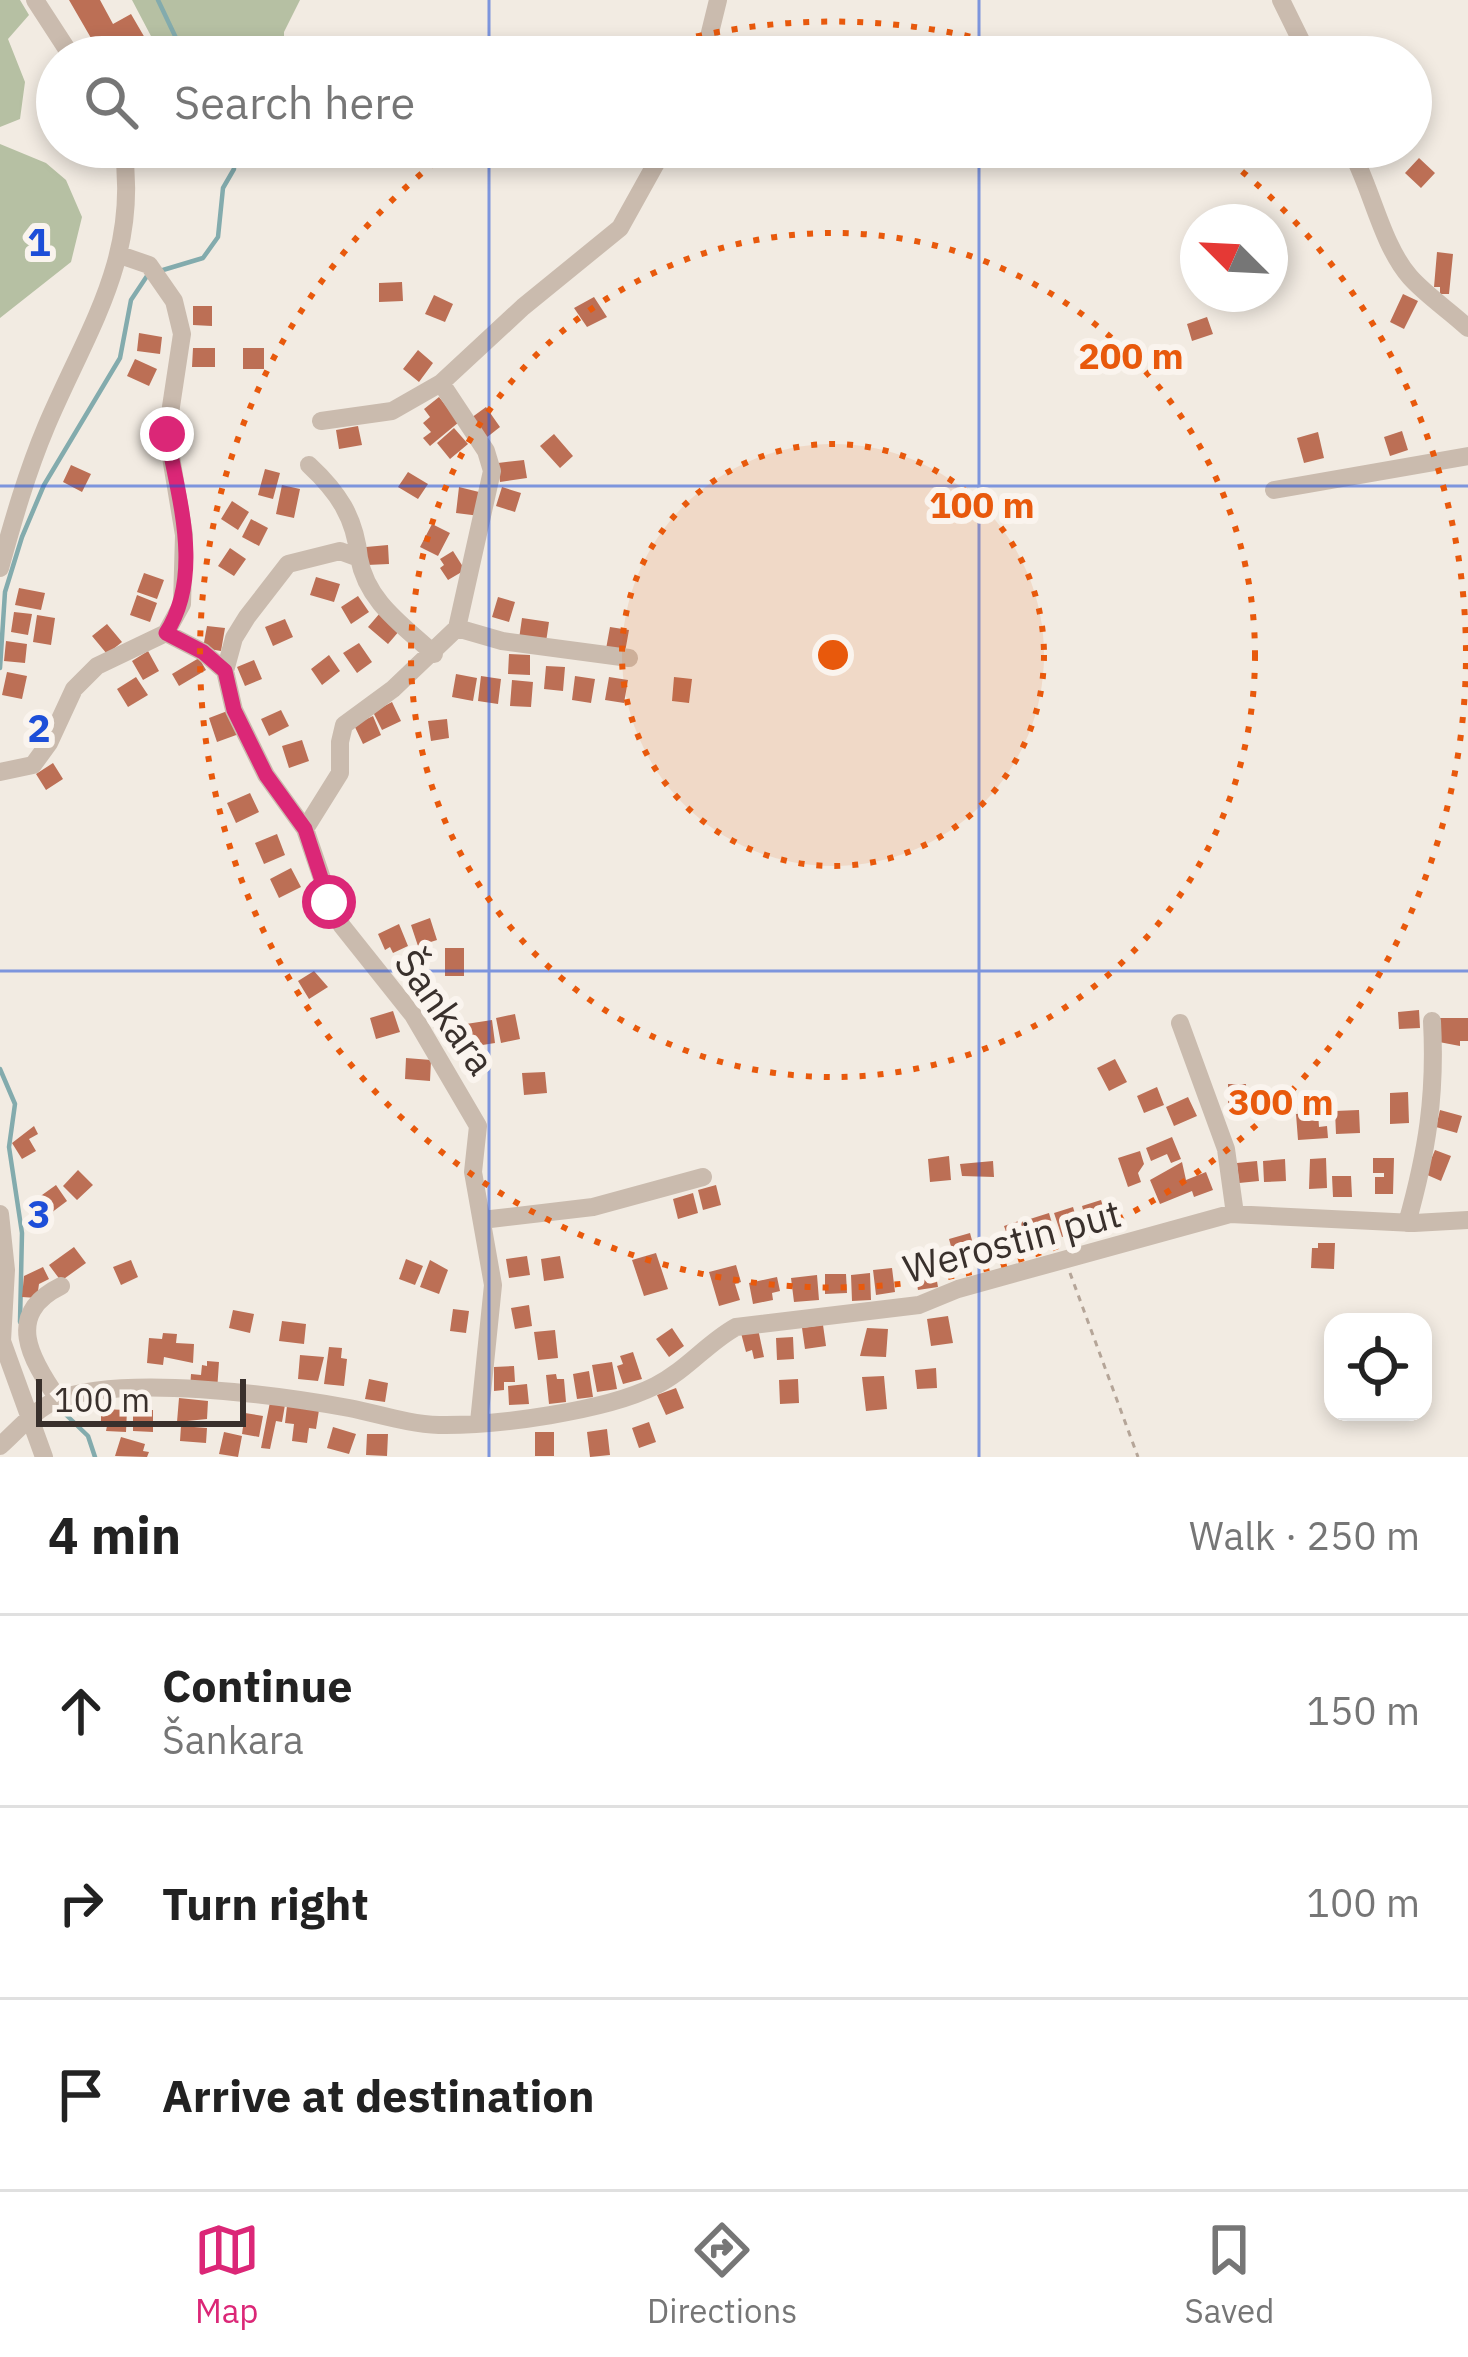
<!DOCTYPE html>
<html lang="en">
<head>
<meta charset="utf-8">
<style>
  :root { --surface:#fff; --page:#f2f2f2; --text:#222; --muted:#767676; --line:#e0e0e0; --accent:#db2777 }
  body { margin:0; font-family:"IBM Plex Sans",sans-serif; background:var(--page); color:var(--text) }
  .controls { position:absolute; right:36px; bottom:36px; display:grid; overflow:hidden; border-radius:24px; box-shadow:0 6px 18px #0003 }
  .controls button { width:108px; height:108px; display:grid; place-items:center; padding:0; border:0; border-bottom:3px solid var(--line); background:var(--surface); color:var(--text); font:60px sans-serif }
  .compass { position:absolute; left:1180px; top:204px; width:108px; height:108px; border-radius:50%; background:var(--surface); box-shadow:0 6px 18px #0003; rotate:294deg }
  .scale { position:absolute; left:36px; bottom:30px; width:210px; box-sizing:border-box; padding-left:12px; border:6px solid #39302c; border-top:0; font-size:33px; line-height:42px; white-space:nowrap; color:#39302c; -webkit-text-stroke:9px #faf4ee; paint-order:stroke }
  .stop { position:absolute; width:36px; height:36px; margin:-27px; border:9px solid #db2777; border-radius:50%; background:#fff }
  .stop.end { background:#db2777; border-color:#fff; box-shadow:0 3px 12px #0008 }
  .list { margin:0; padding:0; list-style:none }
  h2 { display:flex; justify-content:space-between; align-items:center; height:156px; margin:0; padding:0 48px; font-size:51px }
  h2 small { font-size:39px; font-weight:400; color:var(--muted) }
  .list li { display:grid; grid-template-columns:78px 1fr auto; gap:36px; align-items:center; box-sizing:border-box; height:192px; padding:0 48px; border-top:3px solid var(--line) }
  .list b { display:block; font-size:45px; white-space:nowrap }
  .list p { margin:0; font-size:39px; white-space:nowrap; color:var(--muted) }
  .list em { font-size:39px; font-style:normal; color:var(--muted) }
  .icon { flex:none; width:66px; height:66px; fill:none; stroke:currentColor; stroke-width:2; stroke-linecap:round; stroke-linejoin:round }
  .map { position:relative; flex:none; width:1468px; height:1457px; overflow:hidden }
  .search { position:absolute; background:var(--surface); box-shadow:0 6px 18px #0003; left:36px; right:36px; top:36px; height:132px; display:flex; align-items:center; gap:30px; box-sizing:border-box; padding:0 42px; border-radius:66px; color:var(--muted); font-size:45px }
  .sheet { height:732px; background:var(--surface) }
  nav { display:flex; justify-content:space-around; align-items:center; box-sizing:border-box; height:168px; border-top:3px solid var(--line); background:var(--surface); font-size:33px; color:var(--muted) }
  nav a { display:grid; justify-items:center; gap:6px }
  nav .on { color:var(--accent) }
  .map>svg:first-child { display:block }
</style>
</head>
<body>
<div class="map">
<svg width="1468" height="1457" viewBox="0 0 1468 1457">
  <rect width="100%" height="100%" fill="#f2ebe2"/>
  <path fill="#b6c0a3" d="M0 0H20L29 15 8 39 25 82 20 119 0 127Z
    M132 0H300L284 32V57H162Z
    M0 144 46 163 66 180 82 217 71 262 0 318Z"/>
  <g fill="none" stroke-linecap="round" stroke-linejoin="round">
    <path stroke="#83abad" stroke-width="4.5" d="M158 0 185 57
      M163 270 203 258 218 237 223 188 234 169 233 147
      M0 668 5 592 22 537 44 485 120 358 131 300 147 276
      M0 1069 15 1104 9 1147 22 1233 20 1322
      M58 1407 88 1436 95 1457"/>
  </g>
  <path fill="#bc6f55" d="M69 0H100L113 24 131 14 156 57H102Z
    M137 147H196L145 167Z
    M1419 158 1435 173 1421 188 1405 173Z
    M1437 252 1453 254 1449 294H1440V287H1434Z
    M402 282 403 301 379 302V283Z
    M1403 294 1418 301 1404 329 1390 322Z
    M434 295 453 304 445 322 425 314Z
    M594 297 607 317 587 327 574 308Z
    M193 306H212V326L193 325Z
    M1207 317 1213 334 1192 341 1187 324Z
    M139 333 162 337 160 354 137 351Z
    M193 348H215V367H192Z
    M243 348H264V369H243Z
    M418 350 433 363 419 382 403 369Z
    M135 359 157 369 149 386 127 376Z
    M439 397 459 422 430 446 423 438 431 432 423 423 430 417 424 409Z
    M486 407 500 427 486 438 471 418Z
    M358 426 362 445 339 449 336 430Z
    M454 428 468 444 450 459 437 443Z
    M1402 431 1408 450 1390 456 1384 437Z
    M1318 432 1324 458 1304 463 1297 438Z
    M554 434 573 456 560 468 540 446Z
    M524 460 527 478 500 482 498 463Z
    M71 465 91 474 82 492 63 482Z
    M265 469 280 473 273 499 258 495Z
    M408 472 428 484 418 499 398 487Z
    M282 485 300 489 294 518 276 514Z
    M459 487 483 493 480 516 456 513Z
    M502 487 521 493 515 512 496 506Z
    M232 501 249 512 238 530 221 519Z
    M251 519 268 528 259 546 242 537Z
    M432 524 450 533 438 556 420 547Z
    M388 545 389 564 367 565 366 547Z
    M230 548 246 559 234 576 218 566Z
    M453 551 465 570 448 580 440 568 444 565 440 559Z
    M144 573 164 580 157 599 137 592Z
    M316 577 340 584 334 602 310 595Z
    M19 588 45 593 41 610 15 605Z
    M137 595 157 603 150 622 130 615Z
    M358 596 369 612 351 624 341 607Z
    M498 597 515 602 509 622 492 617Z
    M14 612 32 614 28 635 11 632Z
    M380 613 400 630 388 644 368 627Z
    M37 615 55 618 51 645 33 642Z
    M522 618 549 622 546 642 519 639Z
    M285 619 293 637 273 646 265 627Z
    M107 624 122 642 107 654 92 636Z
    M207 626 225 628 221 651 203 648Z
    M610 627 629 630 625 652 606 649Z
    M6 641 27 644 25 663 4 661Z
    M359 643 372 662 357 673 343 653Z
    M148 651 159 671 143 680 132 661Z
    M509 654 530 655V675L508 674Z
    M329 655 340 671 322 685 311 669Z
    M199 658 206 670 179 686 172 674Z
    M254 660 262 679 245 686 237 667Z
    M546 666 565 667 563 691 544 689Z
    M7 672 27 676 22 699 2 695Z
    M456 674 477 678 473 701 452 697Z
    M481 676 501 679 498 704 478 701Z
    M575 676 595 679 591 703 572 700Z
    M136 677 148 695 128 707 117 689Z
    M609 677 628 680 624 703 605 700Z
    M674 677 692 679 689 703 672 701Z
    M512 680 533 682 531 707 510 706Z
    M392 702 401 721 382 730 373 712Z
    M230 710 239 734 217 742 209 718Z
    M281 710 289 726 269 736 261 719Z
    M373 716 381 735 363 744 354 725Z
    M447 719 449 738 431 741 428 721Z
    M302 740 309 761 289 768 282 746Z
    M53 763 63 779 46 790 36 774Z
    M250 793 259 812 236 823 227 803Z
    M277 834 285 855 264 864 255 843Z
    M291 868 301 887 279 898 270 879Z
    M430 918 437 940 418 946 411 925Z
    M399 924 408 946 393 953 390 947 385 950 378 934Z
    M445 948H464V976H445Z
    M314 971 328 987 309 999 298 981Z
    M1419 1010 1420 1028 1399 1029 1398 1012Z
    M393 1011 400 1032 376 1039 370 1018Z
    M515 1014 520 1039 501 1043 496 1018Z
    M1438 1018H1468V1041H1460V1046L1439 1042Z
    M492 1020 495 1043 470 1047 466 1024Z
    M406 1058 431 1060 430 1081 405 1079Z
    M1115 1059 1127 1082 1109 1091 1097 1068Z
    M545 1072 547 1093 524 1095 522 1073Z
    M1228 1084H1246L1247 1110H1228Z
    M1157 1087 1164 1105 1144 1113 1137 1096Z
    M1408 1092 1409 1123 1390 1124V1093Z
    M1188 1097 1197 1116 1174 1126 1166 1107Z
    M1359 1110 1360 1133 1336 1134 1335 1111Z
    M1440 1110 1462 1116 1457 1133 1436 1127Z
    M1318 1112 1319 1127 1327 1126 1328 1138 1298 1140 1296 1114Z
    M34 1126 38 1134 29 1139 36 1151 22 1159 12 1143Z
    M1172 1137 1181 1159 1171 1163 1167 1154 1151 1161 1146 1148Z
    M1435 1150 1451 1156 1441 1181 1425 1174Z
    M1140 1151 1144 1164 1138 1173 1141 1182 1128 1187 1118 1158Z
    M949 1156 951 1180 930 1182 928 1159Z
    M1326 1158 1327 1188 1309 1189 1310 1159Z
    M1373 1158H1394L1393 1194H1375V1177H1384V1173H1373Z
    M1285 1159 1286 1181 1264 1182 1263 1161Z
    M993 1161 994 1177 962 1176 960 1164Z
    M1257 1161 1259 1181 1239 1183 1237 1163Z
    M1182 1162 1186 1180 1206 1172 1213 1190 1194 1197 1192 1191 1160 1204 1150 1180Z
    M78 1170 93 1185 77 1200 63 1186Z
    M1332 1176H1351L1352 1197H1333Z
    M56 1185 67 1201 47 1216 35 1200Z
    M716 1185 721 1205 703 1210 698 1190Z
    M693 1193 698 1213 678 1219 673 1199Z
    M1101 1200 1110 1229 1090 1235 1082 1206Z
    M1073 1207 1080 1231 1062 1237 1054 1213Z
    M1049 1213 1056 1237 1037 1243 1030 1219Z
    M1022 1220 1029 1240 1011 1246 1004 1226Z
    M970 1233 978 1262 957 1268 949 1239Z
    M1318 1243H1335L1334 1269 1311 1268 1312 1248H1318Z
    M74 1247 86 1263 61 1281 49 1265Z
    M656 1253 668 1289 644 1296 632 1260Z
    M527 1256 530 1275 509 1278 506 1259Z
    M560 1256 564 1278 544 1281 541 1259Z
    M933 1258 938 1287 918 1290 913 1262Z
    M406 1259 423 1266 415 1285 399 1279Z
    M131 1260 138 1277 121 1285 113 1267Z
    M430 1260 448 1270 439 1294 420 1287Z
    M736 1265 741 1282 735 1284 740 1300 719 1306 709 1272Z
    M43 1267 49 1279 39 1284 37 1298 22 1297 24 1276Z
    M892 1268 895 1292 876 1295 873 1270Z
    M870 1273 871 1300 852 1301 851 1275Z
    M825 1274H846L847 1293 825 1294Z
    M817 1275 819 1300 794 1302 791 1278Z
    M777 1277 780 1291 772 1293 773 1300 753 1304 749 1283Z
    M529 1305 532 1326 515 1329 511 1308Z
    M453 1309 469 1311 466 1333 450 1331Z
    M233 1310 254 1314 250 1333 229 1328Z
    M948 1316 953 1343 931 1346 927 1319Z
    M282 1321 306 1324 304 1344 279 1341Z
    M823 1325 826 1346 805 1349 802 1328Z
    M672 1328 684 1346 669 1357 656 1339Z
    M867 1328 888 1329 886 1357 860 1356Z
    M758 1329 764 1357 754 1359 752 1350 746 1352 741 1333Z
    M555 1330 558 1358 538 1360 534 1332Z
    M163 1333 177 1334 176 1343 194 1344 193 1363 164 1357 163 1365 147 1363 149 1338 162 1339Z
    M793 1337 794 1359 777 1360 776 1338Z
    M329 1347 342 1348 341 1358 347 1359 344 1386 324 1384Z
    M633 1352 642 1379 623 1384 617 1366 623 1364 620 1356Z
    M300 1355 324 1357 318 1381 298 1379Z
    M207 1361 219 1362 217 1391 190 1389 191 1374 201 1375 202 1365 207 1366Z
    M612 1362 617 1389 597 1392 592 1365Z
    M514 1366 515 1382H504V1390L494 1391V1367Z
    M936 1368 937 1388 917 1389 915 1370Z
    M589 1371 593 1397 577 1399 573 1374Z
    M556 1374 557 1379H564L566 1402 549 1404 546 1375Z
    M884 1376 887 1409 866 1411 862 1377Z
    M369 1379 388 1383 385 1402 365 1399Z
    M798 1379 799 1403 780 1404 779 1380Z
    M527 1384 529 1404 509 1405 508 1386Z
    M676 1388 684 1408 666 1415 657 1395Z
    M179 1398 208 1401 207 1419 177 1422Z
    M270 1402 285 1405 282 1422 276 1421 270 1449 261 1448Z
    M287 1406 319 1410 316 1429 309 1428 307 1443 292 1441 294 1424 285 1423Z
    M101 1409 127 1410 126 1432 106 1431 107 1426H101Z
    M133 1410H153V1432L133 1431Z
    M245 1413 263 1416 259 1437 242 1434Z
    M649 1422 656 1442 639 1448 632 1428Z
    M181 1426 207 1428 206 1443 180 1441Z
    M333 1427 356 1434 349 1454 327 1448Z
    M607 1429 610 1455 590 1457 587 1432Z
    M224 1432 242 1436 238 1457 219 1454Z
    M535 1432H554V1456H535Z
    M367 1434H388L387 1456 366 1455Z
    M121 1437 145 1444 143 1451 149 1452 147 1457 115 1456Z"/>
  <g fill="none" stroke-linecap="round" stroke-linejoin="round">
    <path stroke="#b5a598" stroke-width="3" stroke-dasharray="6 6" stroke-linecap="butt" d="M1070 1273 1138 1457"/>
    <path stroke="#cabbae" stroke-width="18" d="M35 0 72 57
      M1281 0 1309 57
      M704 57 718 0
      M1349 147C1371 185 1381 244 1410 277 1427 296 1450 311 1468 328
      M321 421 392 411 441 383 523 307 620 228 665 147
      M309 465C338 492 355 517 359 558
      M1274 490 1468 456
      M0 568C13 521 27 472 46 427 87 330 140 258 123 147
      M457 628 502 641 629 658
      M166 633 203 652 225 671 234 710 266 775 305 829 330 902 342 926 413 1015 478 1126 473 1172 493 1285 479 1422
      M225 671 234 638 247 617 288 564 340 551 359 558C367 602 403 625 434 654
      M0 772 33 765 49 743 74 689 97 666 166 633 182 604 184 535 167 433 182 334 174 301 149 265 120 255
      M305 829 340 773V742L344 725 393 689 457 628 492 471 486 451 441 383
      M1180 1023 1226 1149 1235 1214
      M0 1214 6 1270 2 1341 44 1457
      M482 1220 593 1207 703 1177
      M1407 1223C1427 1152 1436 1096 1432 1021
      M59 1400C30 1359 4 1314 61 1286
      M0 1446C18 1430 35 1409 57 1400 124 1374 277 1395 349 1408 379 1414 408 1424 439 1425 496 1426 605 1411 655 1386 687 1370 707 1343 736 1327L919 1305 958 1289 1230 1214 1414 1223 1468 1220"/>
  </g>
  <g fill="none" stroke-linecap="round" stroke-linejoin="round">
    <path stroke="#db2777" stroke-width="15" d="M167 434C178 498 204 574 166 633L203 652 225 671 234 710 266 775 305 829 329 902"/>
  </g>
  <path fill="none" stroke="#1d4ed8" stroke-width="3" stroke-opacity="0.55" d="M489 0V57M979 0V57M489 147V1457M979 147V1457M0 486H1468M0 971H1468"/>
  <circle cx="833" cy="655" r="211" fill="#e8590c" fill-opacity=".12"/>
  <g fill="none" stroke="#e8590c" stroke-width="6" stroke-dasharray="6 12">
    <circle cx="833" cy="655" r="211"/>
    <circle cx="833" cy="655" r="422"/>
    <path d="M627 56A633 633 0 0 1 1039 56M1214 149A633 633 0 1 1 452 149"/>
  </g>
  <g text-anchor="middle" stroke-width="12" stroke-linejoin="round" paint-order="stroke">
    <g font-size="39" fill="#39302c" stroke="#faf4ee">
      <text transform="translate(445 1012) rotate(55)" y="14">Šankara</text>
      <text transform="translate(1012 1241) rotate(-15)" y="14">Werostin put</text>
    </g>
  </g>
  <g font-size="39" text-anchor="middle" font-weight="bold" fill="#1d4ed8" stroke="#faf4ee" stroke-width="12" stroke-linejoin="round" paint-order="stroke">
    <text x="39" y="256">1</text>
    <text x="39" y="742">2</text>
    <text x="39" y="1228">3</text>
  </g>
  <circle cx="833" cy="655" r="18" fill="#e8590c" stroke="#faf4ee" stroke-width="6"/>
  <g font-size="36" text-anchor="middle" font-weight="bold" fill="#e8590c" stroke="#faf4ee" stroke-width="12" stroke-linejoin="round" paint-order="stroke">
    <text x="1131" y="369">200 m</text>
    <text x="982" y="518">100 m</text>
    <text x="1281" y="1115">300 m</text>
  </g>
</svg>
<div class="controls">
<button><svg class="icon" aria-label="locate" viewBox="0 0 24 24"><circle cx="12" cy="12" r="6"/><path d="M12 2v4M12 18v4M2 12h4M18 12h4"/></svg></button>
</div>
<svg class="compass" viewBox="-18 -18 36 36"><path d="M0-13l5 13h-10z" fill="#e53935"/><path d="M0 13l5-13h-10z" fill="#767676"/></svg>
<div class="scale">100 m</div>
<div class="stop" style="left:329px;top:902px"></div>
<div class="stop end" style="left:167px;top:434px"></div>
<div class="search"><svg class="icon" aria-label="search" viewBox="0 0 24 24"><circle cx="10" cy="10" r="6"/><path d="M15 15l6 6"/></svg>Search here</div>
</div>
<section class="sheet">
<h2>4 min<small>Walk · 250 m</small></h2>
<ul class="list">
<li><svg class="icon" aria-label="ahead" viewBox="0 0 24 24"><path d="M12 20V5M6 11l6-6 6 6"/></svg><div><b>Continue</b><p>Šankara</p></div><em>150 m</em></li>
<li><svg class="icon" aria-label="right" viewBox="0 0 24 24"><path d="M7 20v-9h11M14 6l5 5-5 5"/></svg><div><b>Turn right</b></div><em>100 m</em></li>
<li><svg class="icon" aria-label="arrive" viewBox="0 0 24 24"><path d="M6 21V4h12l-3 4 3 4H6"/></svg><div><b>Arrive at destination</b></div></li>
</ul>
</section>
<nav>
<a class="on"><svg class="icon" aria-label="map" viewBox="0 0 24 24"><path d="M3 6l6-2 6 2 6-2v14l-6 2-6-2-6 2zM9 4v14M15 6v14"/></svg>Map</a>
<a><svg class="icon" aria-label="directions" viewBox="0 0 24 24"><path d="M12 3l9 9-9 9-9-9zM9 14v-3h6M13 9l2 2-2 2"/></svg>Directions</a>
<a><svg class="icon" aria-label="saved" viewBox="0 0 24 24"><path d="M7 4h10v16l-5-4-5 4z"/></svg>Saved</a>
</nav>
</body>
</html>
